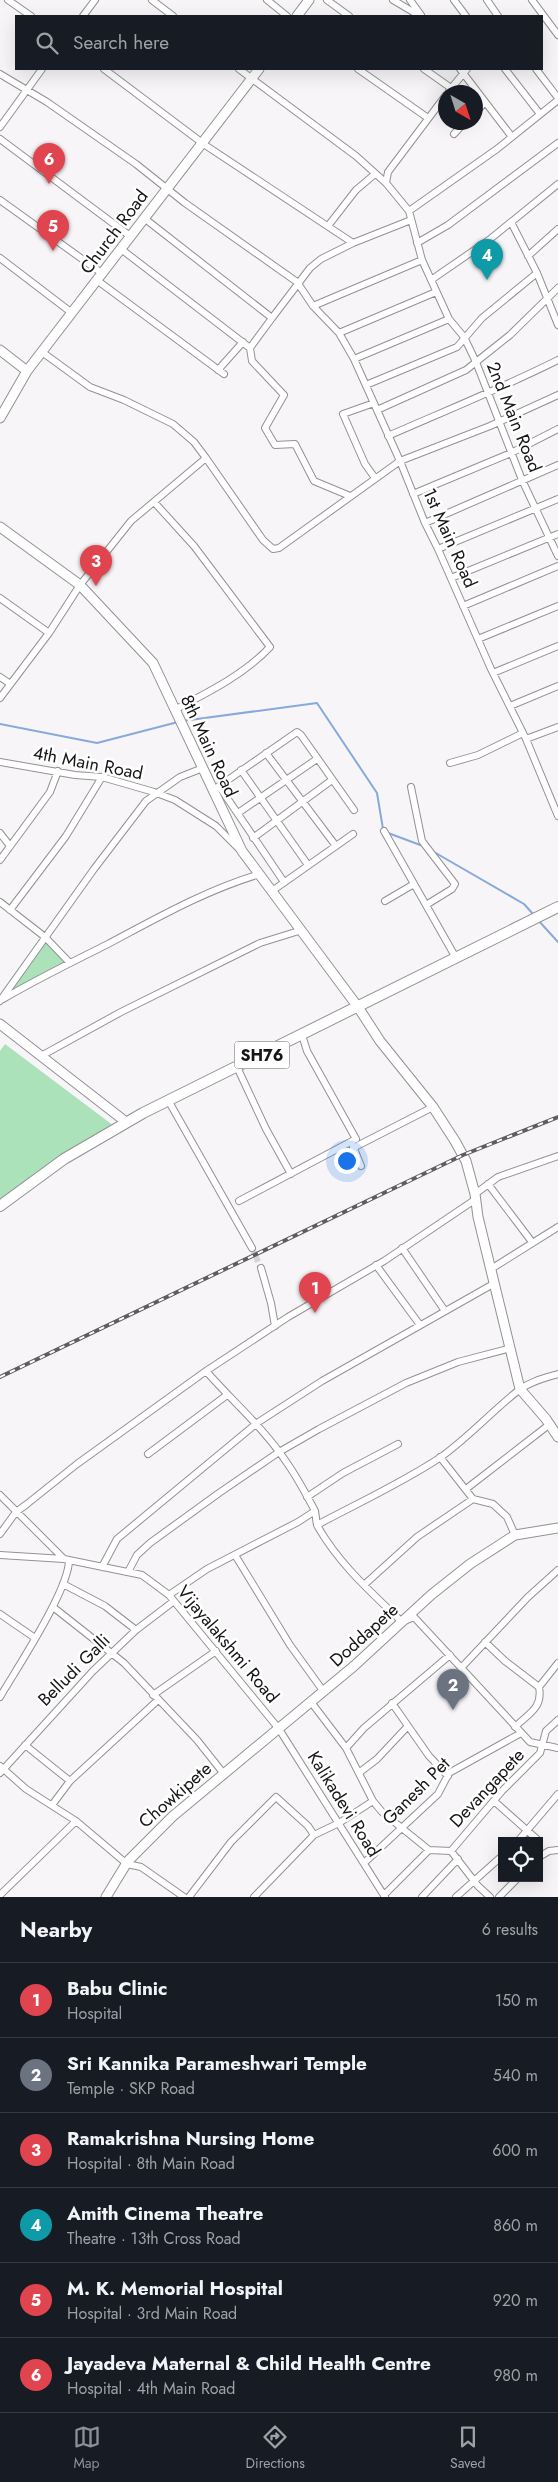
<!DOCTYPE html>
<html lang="en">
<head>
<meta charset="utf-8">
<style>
  :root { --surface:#171b24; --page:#20242c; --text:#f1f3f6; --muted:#9ea1a6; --line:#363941; --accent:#8c9099 }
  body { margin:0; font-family:Jost,sans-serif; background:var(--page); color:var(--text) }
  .controls { position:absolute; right:15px; bottom:15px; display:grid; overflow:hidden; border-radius:0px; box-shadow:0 5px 20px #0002 }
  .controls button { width:45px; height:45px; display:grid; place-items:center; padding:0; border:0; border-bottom:1px solid var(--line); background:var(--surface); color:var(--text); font:25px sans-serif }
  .compass { position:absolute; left:438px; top:85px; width:45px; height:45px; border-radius:50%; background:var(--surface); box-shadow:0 5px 20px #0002; rotate:141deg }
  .you { position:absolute; left:346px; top:1160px; width:18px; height:18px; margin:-12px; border:4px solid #fff; border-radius:50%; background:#1a73e8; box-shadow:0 0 0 8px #1a73e833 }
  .badge { display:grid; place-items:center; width:32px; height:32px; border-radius:50%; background:var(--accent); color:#fff; font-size:16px; font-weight:700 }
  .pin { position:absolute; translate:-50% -41px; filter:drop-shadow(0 1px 2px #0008) }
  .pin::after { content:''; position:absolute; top:26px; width:18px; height:15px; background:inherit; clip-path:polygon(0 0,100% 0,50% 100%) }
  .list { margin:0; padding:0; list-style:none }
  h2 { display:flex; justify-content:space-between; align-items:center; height:65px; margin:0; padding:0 20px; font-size:21px }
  h2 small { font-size:16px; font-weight:400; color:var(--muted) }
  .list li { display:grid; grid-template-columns:32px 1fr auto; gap:15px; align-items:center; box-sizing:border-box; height:75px; padding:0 20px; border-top:1px solid var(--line) }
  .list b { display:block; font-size:19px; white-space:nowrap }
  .list p { margin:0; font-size:16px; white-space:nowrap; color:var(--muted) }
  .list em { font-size:16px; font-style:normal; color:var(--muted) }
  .icon { flex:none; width:28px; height:28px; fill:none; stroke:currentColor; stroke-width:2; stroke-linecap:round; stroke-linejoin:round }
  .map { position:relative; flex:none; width:558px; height:1897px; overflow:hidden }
  .search { position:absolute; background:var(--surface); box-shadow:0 5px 20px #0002; left:15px; right:15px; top:15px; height:55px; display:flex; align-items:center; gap:12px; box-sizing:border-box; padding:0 18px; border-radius:0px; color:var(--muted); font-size:19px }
  .sheet { height:515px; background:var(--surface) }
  nav { display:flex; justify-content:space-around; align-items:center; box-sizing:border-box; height:70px; border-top:1px solid var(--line); background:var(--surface); font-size:14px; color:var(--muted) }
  nav a { display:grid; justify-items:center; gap:2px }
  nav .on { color:var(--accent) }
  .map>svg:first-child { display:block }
</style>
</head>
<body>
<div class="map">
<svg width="558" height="1897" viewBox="0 0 558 1897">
  <rect width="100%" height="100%" fill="#f7f5f8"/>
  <path fill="#ace2ba" d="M45 941 66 962 7 995Z
    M5 1044 114 1126 0 1206V1051Z"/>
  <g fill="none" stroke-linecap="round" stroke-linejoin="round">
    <path stroke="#86aada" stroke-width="2" d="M182 721 317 703 377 793 383 829
      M0 724 97 743 178 722
      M388 833 423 846
      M434 852 524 904 533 914
      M538 920 558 942"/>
    <path stroke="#d5d4d6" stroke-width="6" stroke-dasharray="6 3" stroke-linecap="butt" d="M252 1248 261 1268"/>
    <defs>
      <path id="street" d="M8 0 31 16
        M152 0 173 16
        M267 0 287 16
        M327 0 349 16
        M393 0 420 16
        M410 0 421 15
        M454 0 466 16
        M487 0 498 16
        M532 0 558 35
        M83 16 95 0
        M104 69 205 145 353 243 321 259 310 268 272 318 144 218
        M239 69 356 156 386 183 409 211 422 260 449 319 464 337 476 362 522 480 558 556
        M358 69 428 118
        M424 69 451 88
        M460 69 512 137
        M505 69 540 114
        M536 69 558 98
        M0 74 47 102 136 164 185 203 297 282 313 306 339 333 354 359 400 461 425 523 438 549 491 669 526 739 558 816
        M449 91 467 69
        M476 112 485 102
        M0 127 42 69
        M454 134 465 122
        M0 139 130 236
        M386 183 388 172 446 95
        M0 200 103 274
        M409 211 497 149 558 100
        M511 222 537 273 558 325
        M328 226 356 190 375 174
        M353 243 411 220
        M417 243 448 225 558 143
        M121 249 250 348 272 318
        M528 256 558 229
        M0 258 72 313
        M431 280 489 240 558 184
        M98 281 224 374
        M313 306 422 260
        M339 333 436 292
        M250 348 252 361 284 395 265 428 275 445 295 444 314 481 350 496
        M354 359 449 319
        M218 370 243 342
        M366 385 457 347 482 318 537 273
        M374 403 343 414 365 464 375 478
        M377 410 466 370 510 335 558 288
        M388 436C445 411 502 388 558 360
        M206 458 263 540 273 549 279 548 400 461 490 426 558 395
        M413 494 511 453 558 429
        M154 502 194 546 270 647C245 674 207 693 174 710
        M425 523 558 465
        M438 549 558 499
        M451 578 558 534
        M0 598 49 633
        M463 606 558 566
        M478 639 558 606
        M493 673 558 646
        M0 677 9 683
        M0 698 49 633 80 585 131 521 206 458 194 442 173 424 124 400 90 387 42 352
        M510 706 558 686
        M526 739 558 727
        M266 753 336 846
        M0 762 75 775 102 777 154 792 175 800 216 826 239 849
        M450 763 478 755 523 733
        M241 770 308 865
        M219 786 284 882
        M411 787 422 841 455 884 452 889 426 905
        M212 791 297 732 301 735 354 810
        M238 813 317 759
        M384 831 456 958
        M0 833 10 846
        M253 838 332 780
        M0 860 50 792 58 771
        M272 891 353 834
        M385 901 414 884
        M0 902 45 937 69 962
        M10 910 66 836 102 777
        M3 999C37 979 72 962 108 944 157 918 206 890 260 874
        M0 1001 94 869 146 801 180 777 203 768
        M41 1056 121 1012 260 943 302 930
        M237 1067 266 1129 291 1174
        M168 1100 252 1248
        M353 1146 361 1166
        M353 1148 433 1107
        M488 1184 532 1242
        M475 1194 498 1177 558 1156
        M239 1201 356 1139 307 1051 302 1035
        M402 1248 445 1311
        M376 1265 420 1325
        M261 1268 271 1303 275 1326
        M491 1269 558 1227
        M206 1371C233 1402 264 1428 287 1463 297 1477 306 1494 314 1509 317 1515 315 1522 318 1527 340 1565 371 1592 402 1622L414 1617 530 1742 558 1748
        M148 1454 227 1395
        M440 1457 473 1499 493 1504 507 1517 515 1535
        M466 1489 550 1424
        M0 1495 64 1559
        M307 1497 343 1473 398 1444
        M317 1525C358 1503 402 1483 441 1457 469 1437 492 1411 519 1390 531 1381 545 1378 558 1374
        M0 1534 16 1512 27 1504 77 1464 206 1371 288 1317 384 1261 476 1199
        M0 1555 64 1559 142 1575 169 1595 279 1729 385 1897
        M235 1555 290 1645 324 1692
        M102 1567 117 1539 257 1423 322 1381 495 1283
        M128 1572 137 1555 150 1543 219 1493 279 1452 319 1429 406 1383 458 1362 511 1348
        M63 1584 105 1606 136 1630
        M364 1585 417 1537 473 1499
        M169 1595 207 1569 298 1522 315 1511
        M53 1607 124 1663 197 1740 224 1774
        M0 1614 35 1638
        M485 1642 505 1661 539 1687
        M461 1668 528 1597 558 1570
        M153 1695 216 1651
        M0 1697C17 1668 69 1590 69 1560
        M311 1702 346 1748
        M408 1726 429 1756 448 1776
        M515 1727C529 1713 543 1708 539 1687L558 1663
        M25 1745 70 1781
        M0 1766 26 1789 76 1821 127 1864 141 1867 184 1897
        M360 1772 377 1759 408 1726 392 1703
        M0 1773 93 1671 136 1630 174 1601
        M373 1801 346 1748 364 1728 450 1655
        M494 1801 539 1841
        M52 1805 70 1781 158 1700
        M518 1841 558 1794
        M451 1851 502 1791 540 1753 546 1731 558 1720
        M539 1857 549 1851 558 1850
        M364 1863 438 1794 449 1773 521 1733
        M0 1895 76 1821
        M384 1895 429 1850
        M189 1897 231 1842 276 1797 308 1826 314 1835
        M254 1897 314 1835 339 1823 373 1801 382 1812 429 1850 451 1851 478 1886 490 1897
        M422 1897 458 1859
        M456 1897 502 1856
        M499 1897 518 1878"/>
      <path id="secondary" d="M297 16 309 0
        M0 350 27 371
        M0 418 27 371 259 69
        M0 527 80 585 153 663 242 851 358 1007 380 1041 433 1107 455 1141 466 1161 475 1194 478 1217 520 1389 546 1419 558 1437
        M0 1024 126 1122
        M106 1897 128 1861 173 1816 354 1666 431 1595 470 1564 515 1535 558 1528"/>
      <path id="primary" d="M0 1206 64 1159 143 1113 558 907"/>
    </defs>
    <use href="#street" stroke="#939193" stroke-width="8"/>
    <use href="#secondary" stroke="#939193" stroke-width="11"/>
    <use href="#primary" stroke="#939193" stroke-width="12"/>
    <use href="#street" stroke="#fff" stroke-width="6"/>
    <use href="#secondary" stroke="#fff" stroke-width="9"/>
    <use href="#primary" stroke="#fff" stroke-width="10"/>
    <defs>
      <path id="rail" d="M0 1377 463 1155 558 1117"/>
    </defs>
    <use href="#rail" stroke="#5e5e5f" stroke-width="4"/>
    <use href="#rail" stroke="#fff" stroke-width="2" stroke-dasharray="5.5" stroke-linecap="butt"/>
  </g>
  <g text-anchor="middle" stroke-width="5" stroke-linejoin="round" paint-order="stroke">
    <rect fill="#fff" stroke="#5c5c5d" stroke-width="1" x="234.5" y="1041.5" width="55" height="27" rx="4"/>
    <g font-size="16" font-weight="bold" fill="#161617">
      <text x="262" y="1061">SH76</text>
    </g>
    <g font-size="18" fill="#161617" stroke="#fff">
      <text transform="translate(114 232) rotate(-53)" y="6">Church Road</text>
      <text transform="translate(514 417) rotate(68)" y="6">2nd Main Road</text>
      <text transform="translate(450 538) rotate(66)" y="6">1st Main Road</text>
      <text transform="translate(209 746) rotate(65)" y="6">8th Main Road</text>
      <text transform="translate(88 763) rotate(11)" y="6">4th Main Road</text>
      <text transform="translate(364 1635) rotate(-42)" y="6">Doddapete</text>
      <text transform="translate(228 1644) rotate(50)" y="6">Vijayalakshmi Road</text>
      <text transform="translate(74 1670) rotate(-45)" y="6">Belludi Galli</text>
      <text transform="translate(487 1788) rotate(-47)" y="6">Devangapete</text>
      <text transform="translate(416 1791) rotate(-45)" y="6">Ganesh Pet</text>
      <text transform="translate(175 1795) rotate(-41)" y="6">Chowkipete</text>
      <text transform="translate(344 1804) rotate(58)" y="6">Kalikadevi Road</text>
    </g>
  </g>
</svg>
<div class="controls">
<button><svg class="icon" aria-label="locate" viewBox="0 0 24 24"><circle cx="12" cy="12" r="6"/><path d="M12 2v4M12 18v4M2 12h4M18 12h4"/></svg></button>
</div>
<svg class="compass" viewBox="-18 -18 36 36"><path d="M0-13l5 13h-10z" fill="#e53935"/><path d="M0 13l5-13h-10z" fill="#9ea1a6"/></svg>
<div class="you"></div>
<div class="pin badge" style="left:315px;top:1313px;background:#e0444e">1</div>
<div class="pin badge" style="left:453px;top:1710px;background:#6b7280">2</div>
<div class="pin badge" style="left:96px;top:586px;background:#e0444e">3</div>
<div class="pin badge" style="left:487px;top:280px;background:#0f9aa8">4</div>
<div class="pin badge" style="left:53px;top:251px;background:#e0444e">5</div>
<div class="pin badge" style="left:49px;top:184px;background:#e0444e">6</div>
<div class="search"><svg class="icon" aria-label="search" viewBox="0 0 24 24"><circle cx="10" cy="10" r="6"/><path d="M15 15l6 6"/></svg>Search here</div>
</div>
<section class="sheet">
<h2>Nearby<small>6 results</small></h2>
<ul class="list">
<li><span class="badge" style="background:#e0444e">1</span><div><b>Babu Clinic</b><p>Hospital</p></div><em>150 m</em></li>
<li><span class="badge" style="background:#6b7280">2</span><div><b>Sri Kannika Parameshwari Temple</b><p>Temple · SKP Road</p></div><em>540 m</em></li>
<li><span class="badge" style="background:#e0444e">3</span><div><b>Ramakrishna Nursing Home</b><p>Hospital · 8th Main Road</p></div><em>600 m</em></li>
<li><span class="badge" style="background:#0f9aa8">4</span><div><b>Amith Cinema Theatre</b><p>Theatre · 13th Cross Road</p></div><em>860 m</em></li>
<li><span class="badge" style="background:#e0444e">5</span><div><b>M. K. Memorial Hospital</b><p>Hospital · 3rd Main Road</p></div><em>920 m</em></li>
<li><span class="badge" style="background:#e0444e">6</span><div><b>Jayadeva Maternal &amp; Child Health Centre</b><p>Hospital · 4th Main Road</p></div><em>980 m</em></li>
</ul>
</section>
<nav>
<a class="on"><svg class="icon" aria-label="map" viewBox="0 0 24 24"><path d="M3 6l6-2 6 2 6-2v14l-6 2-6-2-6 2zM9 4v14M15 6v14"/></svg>Map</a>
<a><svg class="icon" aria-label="directions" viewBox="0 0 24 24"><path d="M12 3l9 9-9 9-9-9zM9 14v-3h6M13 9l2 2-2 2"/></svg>Directions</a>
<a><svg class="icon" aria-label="saved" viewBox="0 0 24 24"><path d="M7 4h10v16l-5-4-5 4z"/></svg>Saved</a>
</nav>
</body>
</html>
